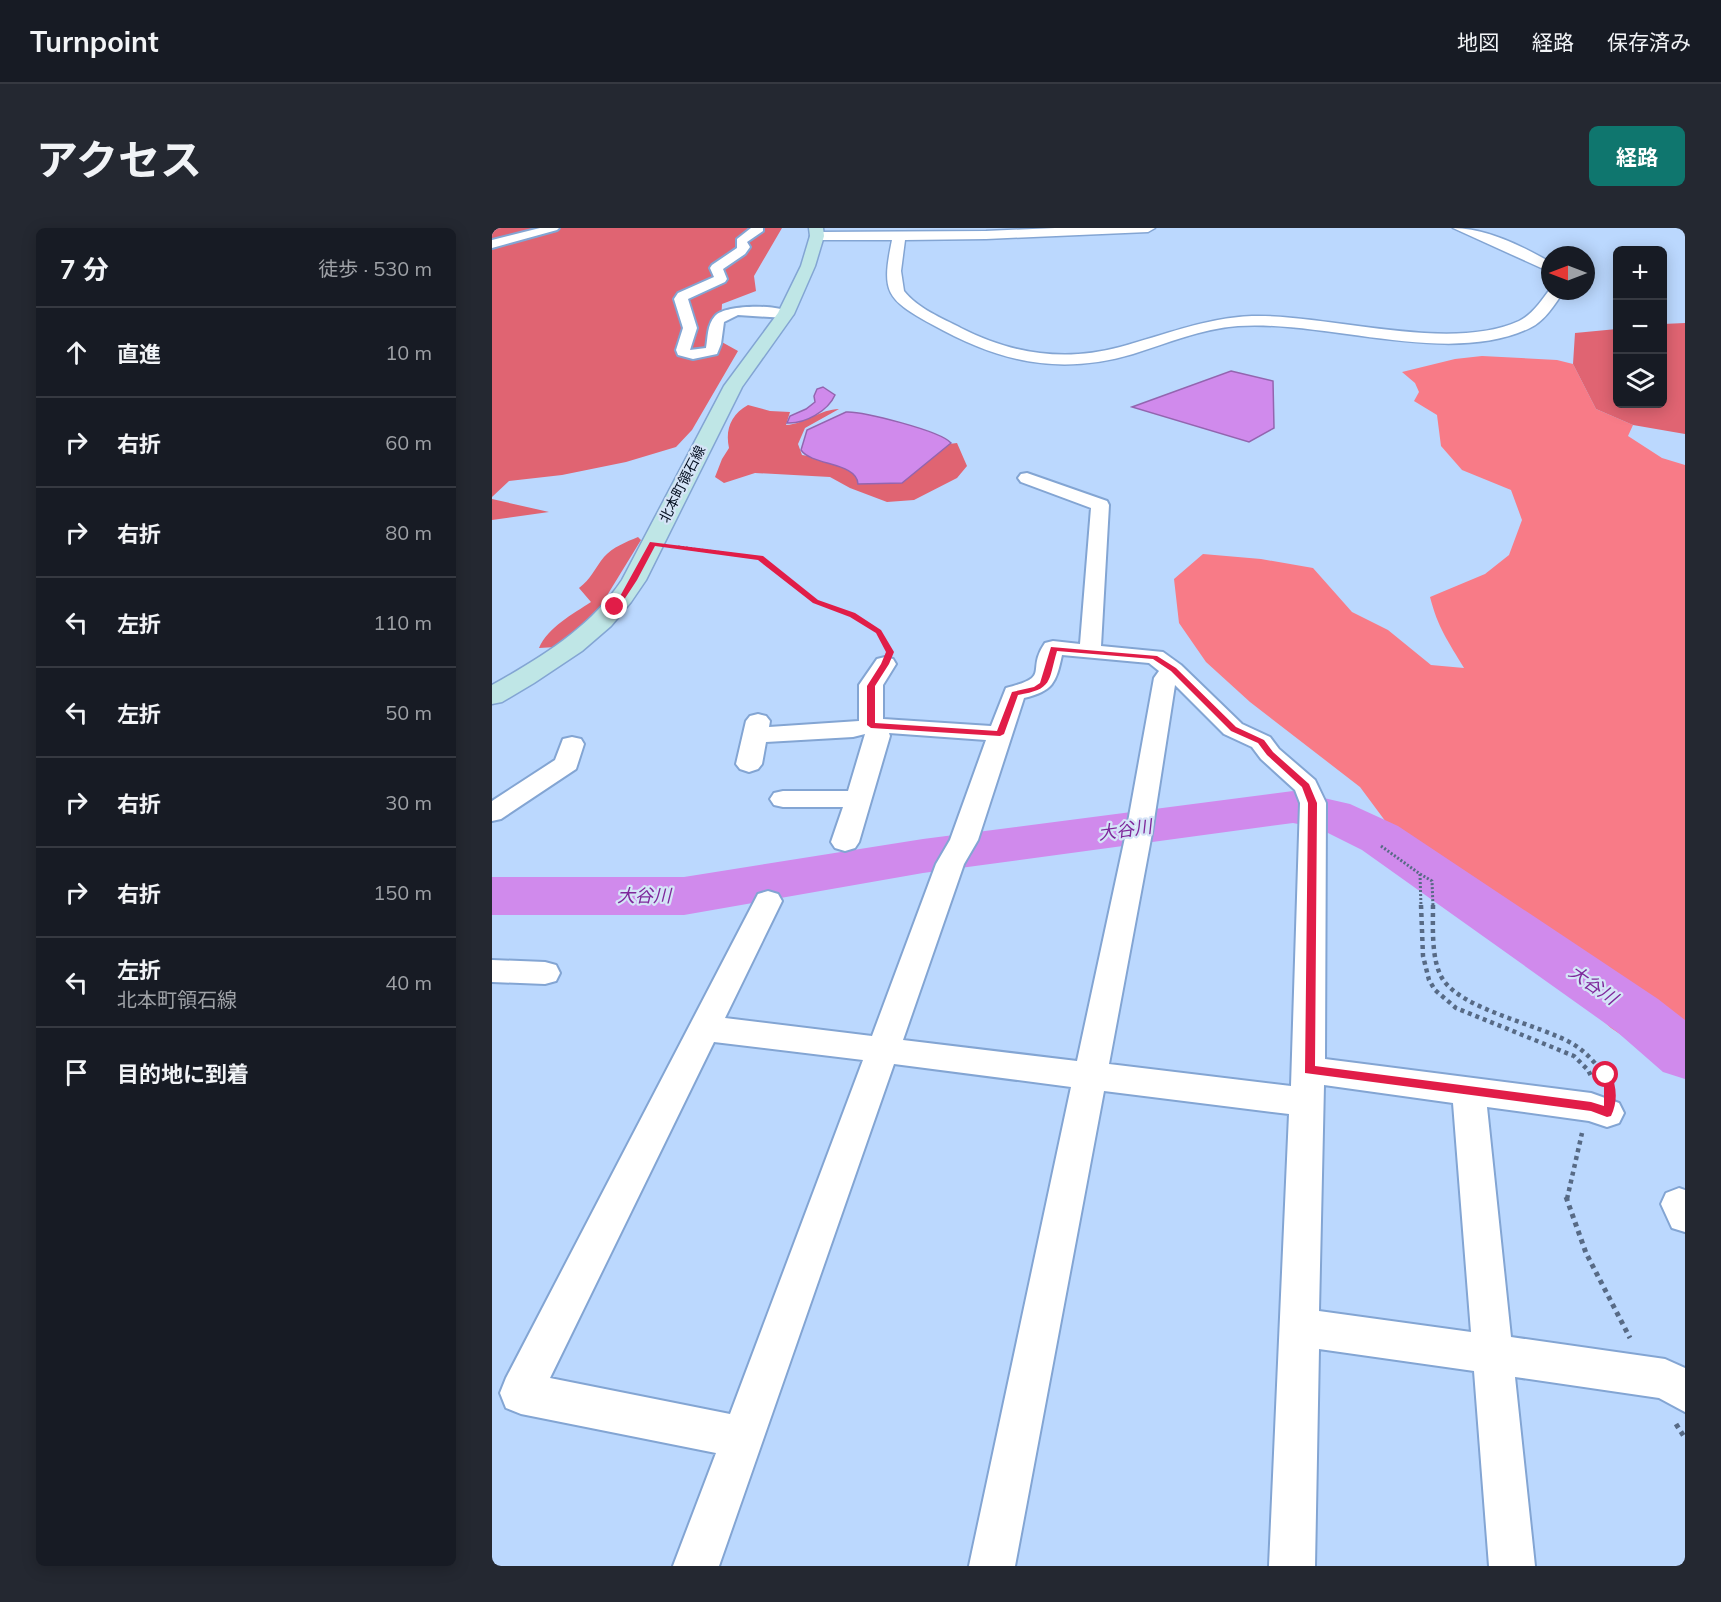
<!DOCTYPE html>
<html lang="ja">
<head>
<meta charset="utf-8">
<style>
  :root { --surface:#171b24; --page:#242831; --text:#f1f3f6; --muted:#9ea1a6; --line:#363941; --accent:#0f766e }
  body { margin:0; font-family:Mulish,"Noto Sans JP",sans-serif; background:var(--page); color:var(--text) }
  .controls { position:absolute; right:18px; top:18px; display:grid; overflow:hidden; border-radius:9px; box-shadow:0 3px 15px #0003 }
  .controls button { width:54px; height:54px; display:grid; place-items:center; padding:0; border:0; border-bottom:2px solid var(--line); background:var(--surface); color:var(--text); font:30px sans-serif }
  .compass { position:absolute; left:1049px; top:18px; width:54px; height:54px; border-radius:50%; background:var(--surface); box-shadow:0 3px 15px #0003; rotate:270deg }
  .stop { position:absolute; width:18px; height:18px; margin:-14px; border:4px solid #e11d48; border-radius:50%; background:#fff }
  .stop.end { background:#e11d48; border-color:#fff; box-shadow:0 2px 6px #0008 }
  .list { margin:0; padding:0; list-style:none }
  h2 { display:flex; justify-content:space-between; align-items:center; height:78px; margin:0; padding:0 24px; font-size:26px }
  h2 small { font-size:20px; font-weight:400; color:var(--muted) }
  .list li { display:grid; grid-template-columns:39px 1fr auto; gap:18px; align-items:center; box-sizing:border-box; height:90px; padding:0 24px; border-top:2px solid var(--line) }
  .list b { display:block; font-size:22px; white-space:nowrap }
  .list p { margin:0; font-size:20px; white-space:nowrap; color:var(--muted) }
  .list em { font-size:20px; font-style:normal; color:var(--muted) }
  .icon { flex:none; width:33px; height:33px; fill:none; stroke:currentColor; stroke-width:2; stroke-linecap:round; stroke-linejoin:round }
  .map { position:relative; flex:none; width:1193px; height:1338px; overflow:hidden; border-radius:9px }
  header { display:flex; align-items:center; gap:36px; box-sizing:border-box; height:84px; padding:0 30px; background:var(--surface); border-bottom:2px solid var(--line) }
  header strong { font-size:28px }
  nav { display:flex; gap:33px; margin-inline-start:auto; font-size:21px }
  .intro { display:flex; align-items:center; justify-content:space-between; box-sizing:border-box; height:144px; padding:0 36px }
  h1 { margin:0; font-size:42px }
  .button { padding:15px 27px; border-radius:9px; background:var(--accent); color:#fff; font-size:21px; font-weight:700 }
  main { display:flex; gap:36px; padding:0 36px }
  aside { flex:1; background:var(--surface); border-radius:9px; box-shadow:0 3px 15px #0003 }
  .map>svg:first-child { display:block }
</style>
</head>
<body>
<header>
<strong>Turnpoint</strong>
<nav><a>地図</a><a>経路</a><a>保存済み</a></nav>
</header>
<div class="intro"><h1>アクセス</h1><a class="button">経路</a></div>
<main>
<aside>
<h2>7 分<small>徒歩 · 530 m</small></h2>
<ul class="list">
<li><svg class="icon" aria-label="ahead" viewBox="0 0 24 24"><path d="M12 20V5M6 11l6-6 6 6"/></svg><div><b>直進</b></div><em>10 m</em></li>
<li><svg class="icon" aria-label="right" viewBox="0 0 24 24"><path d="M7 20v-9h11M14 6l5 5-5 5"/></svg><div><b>右折</b></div><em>60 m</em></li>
<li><svg class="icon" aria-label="right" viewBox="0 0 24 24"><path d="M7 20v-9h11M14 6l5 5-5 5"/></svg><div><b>右折</b></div><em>80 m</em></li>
<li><svg class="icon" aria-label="left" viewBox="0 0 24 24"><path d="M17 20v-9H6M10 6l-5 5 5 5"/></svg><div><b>左折</b></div><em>110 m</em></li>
<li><svg class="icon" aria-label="left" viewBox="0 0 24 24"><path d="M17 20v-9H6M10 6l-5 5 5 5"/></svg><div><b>左折</b></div><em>50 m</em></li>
<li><svg class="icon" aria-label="right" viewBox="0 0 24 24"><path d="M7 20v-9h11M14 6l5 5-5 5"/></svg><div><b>右折</b></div><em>30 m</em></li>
<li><svg class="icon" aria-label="right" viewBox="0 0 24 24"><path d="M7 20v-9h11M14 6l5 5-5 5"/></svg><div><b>右折</b></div><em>150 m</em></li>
<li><svg class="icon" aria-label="left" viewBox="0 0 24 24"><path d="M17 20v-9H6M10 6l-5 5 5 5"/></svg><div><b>左折</b><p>北本町領石線</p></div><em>40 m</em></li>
<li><svg class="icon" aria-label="arrive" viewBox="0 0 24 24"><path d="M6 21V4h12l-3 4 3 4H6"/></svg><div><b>目的地に到着</b></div></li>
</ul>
</aside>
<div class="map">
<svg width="1193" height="1338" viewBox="0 0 1193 1338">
  <rect width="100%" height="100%" fill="#bbd8fe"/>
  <path fill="#f87b87" d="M990 128 1065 132 1081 136 1104 181 1141 197 1136 208 1170 230 1193 237V850L1119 800 979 674 914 621 868 559 758 474 714 434 687 395 682 351 711 326 769 331 821 340 860 384 896 402 939 437 972 440C956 413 946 400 938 369L993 346 1017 327 1030 292 1019 262 970 242 949 218 945 187 922 173 927 164 923 155 910 144 963 131Z"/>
  <path fill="#e06472" d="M0 0H290L262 48 264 63 230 76 228 113 246 123 200 202 184 219 134 234 70 247 17 253 0 269Z
    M1193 95V206L1141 197 1104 181 1081 136 1083 105 1125 101 1126 176H1170L1171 96Z
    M256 177 278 183 298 184 294 197C313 196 329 181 347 181L313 200 306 216 310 227 335 231 465 215 475 238 465 250 422 272 395 274 358 260 338 249 263 245 232 255 223 249 230 231 237 220C233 202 239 186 256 177Z
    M0 271 57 284 0 292Z
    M146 309 149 312 100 392 64 419 47 420C56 399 81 386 99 374L87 360C99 351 103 340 112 329 121 319 134 314 146 309Z"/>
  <path fill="#d08aec" stroke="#9365af" stroke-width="1.5" d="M739 143 781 153 782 200 757 214 640 179Z
    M331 159 343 167C336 183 313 196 295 195L298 188 314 181 323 174 322 168 325 161Z
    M354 184C370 183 449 203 459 215L410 255 366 256C365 234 320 238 309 222L315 202Z"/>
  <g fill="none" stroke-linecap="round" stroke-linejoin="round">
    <path fill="#d08aec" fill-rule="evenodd" d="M801 563 858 576 906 598 1166 771 1193 792V851L1171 844 1124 803 870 622 826 600 801 595 431 645 192 687H0V649H192L431 611Z"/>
    <defs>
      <path id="minor" d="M48 0H67L65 2 0 20V12Z
        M259 0H271V3L255 14 258 19 253 26 231 41 235 51 233 54 196 71 205 100 198 122 214 120C216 109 215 97 223 88 233 76 290 76 301 86L294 90 246 87 232 94 229 116 225 126 201 131 186 127 184 122 191 100 182 71 186 65 222 49 218 40 220 37 245 20V11Z
        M535 245 615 273 617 277 609 418 671 424 689 437 750 496 778 509 787 521 823 552 834 575 833 831 1099 865 1127 875 1132 885 1127 895 1115 899 1097 893 995 879 1019 1109 1173 1131 1193 1140V1184L1167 1170 1023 1149 1043 1338H997L982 1143 827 1121 823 1338H777L797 886 612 863 523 1338H477L579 859 402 836 227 1338H181L224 1225 29 1186 14 1180 8 1165 14 1150 266 666 276 663 286 666 290 673 233 790 380 808 444 636 458 612 494 512 397 505 398 508 367 614 363 620 353 623 343 620 339 614 351 579H291L282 577 278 571 282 565 291 563H356L373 506 361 509 274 514 270 536 266 541 257 544 248 541 244 536 254 493 258 488 266 486 274 488 278 493 277 499 367 493V457L385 431 393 429 401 431 404 436 391 457V491L499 498 514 460C561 448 533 444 553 415L561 413 588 416 599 280 529 254 526 250 529 246ZM570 427 657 435 667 443 662 450 634 605 585 833 411 812 472 636 486 612 532 470C561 463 564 455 570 427ZM683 457 732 506 760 519 769 531 803 562 808 575 799 858 617 836 660 605ZM222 814 371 832 238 1186 58 1150ZM832 857 961 875 979 1104 827 1083Z
        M80 509 89 511 92 516 84 541 9 591 0 593V573L63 532 71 511Z
        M0 732 53 734 64 737 68 745 64 753 53 756 0 754Z
        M1187 960 1193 962V1004L1180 1000 1169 976 1174 965Z"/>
      <path id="tertiary" d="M563 0H663L656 4 494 11 413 12 409 43 412 63C425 80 450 90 469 100 520 126 572 134 628 119 672 107 713 90 760 88 837 86 956 125 1027 93 1040 87 1050 72 1058 61V63H1072C1063 76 1053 93 1038 100 958 139 834 92 746 98 709 101 676 115 641 126 567 148 507 134 441 97 394 71 389 65 400 12H325L318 8 325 4 494 3Z
        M961 0C994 0 1030 18 1058 34V44Z"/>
      <path id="secondary" d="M317 0H331L332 8 323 38 302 86 250 159 154 352 139 374 119 398 90 423 42 455 10 474 0 476V457C50 429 98 400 130 352L232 158 286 85 309 38 318 8Z"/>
    </defs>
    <use href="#minor" stroke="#83a5d3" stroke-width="4"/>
    <use href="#tertiary" stroke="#83a5d3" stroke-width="3"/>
    <use href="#secondary" stroke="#83a5d3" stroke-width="3"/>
    <path stroke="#576a85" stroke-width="3" stroke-dasharray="2 2" stroke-linecap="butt" d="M186 319 268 330 323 373 360 387 387 404 393 414
      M889 618 928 646 929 679
      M928 646 940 653 941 679"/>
    <path stroke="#576a85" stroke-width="4.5" stroke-dasharray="4 4" stroke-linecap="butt" d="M929 677 931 728 937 752 943 762 964 780 1082 828 1096 842 1100 850
      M941 677C941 699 939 731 950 750 969 782 1047 796 1081 816 1097 826 1108 840 1118 856
      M1075 971 1090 905"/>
    <path stroke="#576a85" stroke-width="5" stroke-dasharray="4.5 4.5" stroke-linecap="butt" d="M1074 969 1094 1025 1138 1110
      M1184 1196 1193 1210"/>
    <use href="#minor" fill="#fff" fill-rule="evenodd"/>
    <use href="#tertiary" fill="#fff" fill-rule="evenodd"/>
    <use href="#secondary" fill="#bfe6e6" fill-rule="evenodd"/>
  </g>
  <path fill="#e11d48" d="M158 314 271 328 326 372 363 385 389 402 402 424 397 436 383 458V495L505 503 520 464 542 459 548 455 559 419 665 428 684 440 744 499 772 512 781 524 817 556 825 575 823 838 1099 874 1112 878V857L1109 847 1114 842 1118 844C1125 858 1126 874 1119 888L1115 889 1099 883 813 845 816 575 810 559 775 527 766 515 739 503 679 443 661 431 565 423C556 454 561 461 526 467L512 506 508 508 379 500 375 497V458L389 436 394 424 384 405 358 389 321 375 266 332 163 318 145 352 126 381H121Z"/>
  <g text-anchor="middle" stroke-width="4.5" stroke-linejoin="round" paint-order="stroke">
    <g font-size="14" fill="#040f20" stroke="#d5e4f7">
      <text transform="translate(190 256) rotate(-63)" y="5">北本町領石線</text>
    </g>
    <g font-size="18" font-style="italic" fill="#7e289b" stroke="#d5e4f7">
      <text transform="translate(633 602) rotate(-8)" y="6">大谷川</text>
      <text x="152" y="674">大谷川</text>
      <text transform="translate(1101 757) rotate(35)" y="6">大谷川</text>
    </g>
  </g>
</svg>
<div class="controls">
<button>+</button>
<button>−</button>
<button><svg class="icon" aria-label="layers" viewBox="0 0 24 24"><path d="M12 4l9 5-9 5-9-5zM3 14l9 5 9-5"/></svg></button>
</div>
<svg class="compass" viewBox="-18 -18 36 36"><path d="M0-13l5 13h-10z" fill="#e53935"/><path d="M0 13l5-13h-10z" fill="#9ea1a6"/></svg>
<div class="stop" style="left:1114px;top:847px"></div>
<div class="stop end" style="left:123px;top:379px"></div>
</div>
</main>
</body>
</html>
